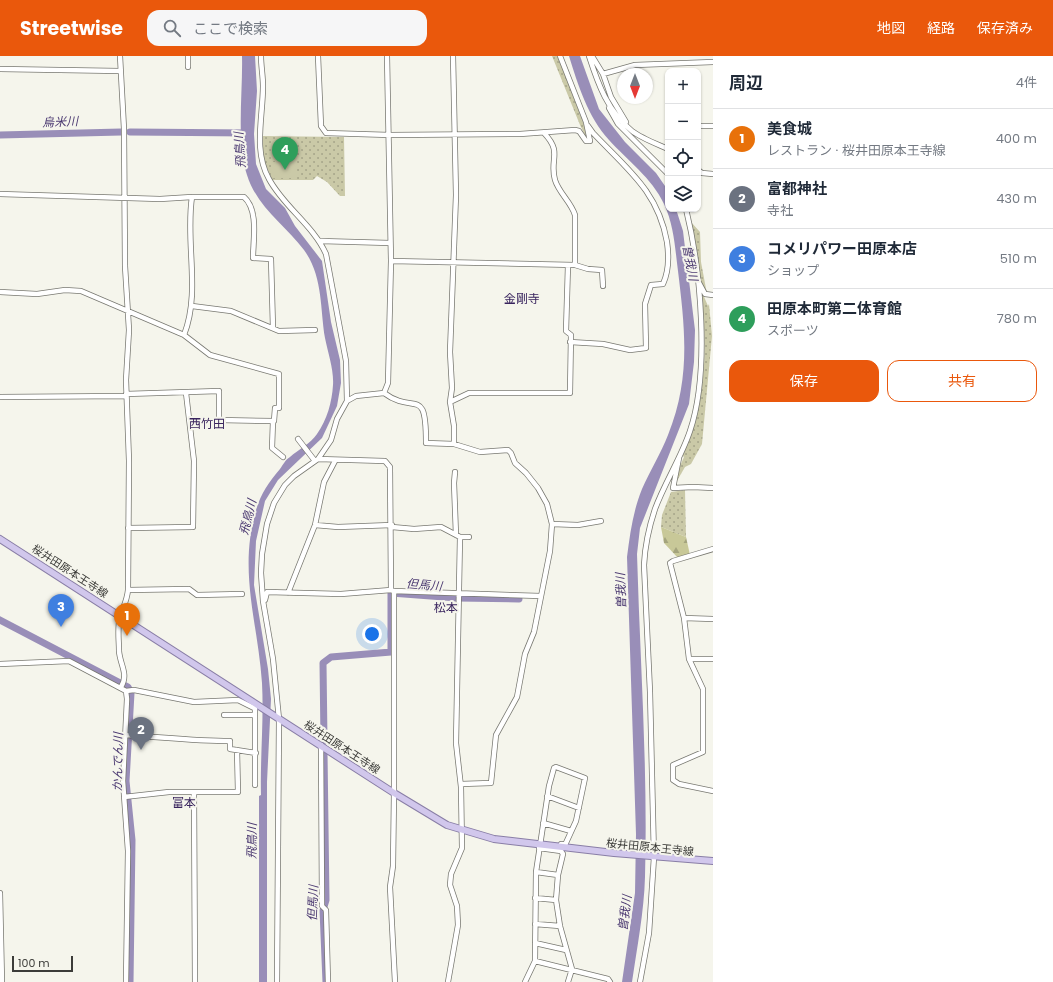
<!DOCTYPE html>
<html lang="ja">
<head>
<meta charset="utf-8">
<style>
  :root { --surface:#fff; --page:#f6f6f7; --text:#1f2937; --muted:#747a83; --line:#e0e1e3; --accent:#ea580c }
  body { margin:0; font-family:Poppins,"Noto Sans JP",sans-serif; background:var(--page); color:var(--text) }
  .controls { position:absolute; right:12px; top:12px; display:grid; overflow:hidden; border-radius:8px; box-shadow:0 1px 3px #0004 }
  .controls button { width:36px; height:36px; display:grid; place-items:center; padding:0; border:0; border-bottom:1px solid var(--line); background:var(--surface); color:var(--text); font:20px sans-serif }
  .compass { position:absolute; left:617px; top:12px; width:36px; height:36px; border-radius:50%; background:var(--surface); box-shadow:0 1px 3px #0004; rotate:180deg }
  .scale { position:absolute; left:12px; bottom:10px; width:61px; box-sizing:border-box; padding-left:4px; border:2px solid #3c3c39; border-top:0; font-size:11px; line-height:14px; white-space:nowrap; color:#3c3c39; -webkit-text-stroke:3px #f5f5ec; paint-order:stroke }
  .you { position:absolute; left:372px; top:578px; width:14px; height:14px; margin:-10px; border:3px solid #fff; border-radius:50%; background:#1a73e8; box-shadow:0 0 0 6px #1a73e833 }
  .badge { display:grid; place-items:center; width:26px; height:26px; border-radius:50%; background:var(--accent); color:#fff; font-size:13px; font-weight:700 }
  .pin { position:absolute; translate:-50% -33px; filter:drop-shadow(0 1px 2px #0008) }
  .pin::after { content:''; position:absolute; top:21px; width:14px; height:12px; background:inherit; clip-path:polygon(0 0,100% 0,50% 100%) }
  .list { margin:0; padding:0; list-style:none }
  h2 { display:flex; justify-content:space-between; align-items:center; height:52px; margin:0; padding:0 16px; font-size:17px }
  h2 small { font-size:13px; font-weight:400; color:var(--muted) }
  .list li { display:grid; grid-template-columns:26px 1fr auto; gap:12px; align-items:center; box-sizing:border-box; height:60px; padding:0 16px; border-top:1px solid var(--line) }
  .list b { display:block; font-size:15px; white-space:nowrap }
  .list p { margin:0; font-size:13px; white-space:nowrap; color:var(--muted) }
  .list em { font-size:13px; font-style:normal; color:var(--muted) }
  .actions { display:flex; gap:8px; padding:12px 16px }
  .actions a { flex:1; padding:9px 0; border:1px solid var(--accent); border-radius:12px; text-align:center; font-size:14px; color:var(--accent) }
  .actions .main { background:var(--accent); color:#fff }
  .icon { flex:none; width:22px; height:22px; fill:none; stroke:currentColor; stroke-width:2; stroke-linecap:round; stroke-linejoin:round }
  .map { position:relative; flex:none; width:713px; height:926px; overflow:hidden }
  header { display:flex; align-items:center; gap:24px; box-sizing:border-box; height:56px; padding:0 20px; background:var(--accent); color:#fff }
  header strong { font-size:19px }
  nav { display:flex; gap:22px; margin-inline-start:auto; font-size:14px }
  .search { width:280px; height:36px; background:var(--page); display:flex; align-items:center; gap:10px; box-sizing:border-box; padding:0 14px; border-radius:12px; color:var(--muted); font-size:15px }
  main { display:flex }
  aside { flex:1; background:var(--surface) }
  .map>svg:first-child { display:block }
</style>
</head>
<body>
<header>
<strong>Streetwise</strong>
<div class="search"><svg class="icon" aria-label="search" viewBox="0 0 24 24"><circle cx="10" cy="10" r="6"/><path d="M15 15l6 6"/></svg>ここで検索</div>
<nav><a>地図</a><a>経路</a><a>保存済み</a></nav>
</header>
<main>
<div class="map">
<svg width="713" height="926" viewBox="0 0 713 926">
  <defs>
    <pattern id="grass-dots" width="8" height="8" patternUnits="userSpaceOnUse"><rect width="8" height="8" fill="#cac9a7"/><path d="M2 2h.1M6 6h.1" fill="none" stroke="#a5a489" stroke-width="1.8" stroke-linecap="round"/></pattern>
    <pattern id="forest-firs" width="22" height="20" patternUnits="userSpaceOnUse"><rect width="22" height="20" fill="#c8c898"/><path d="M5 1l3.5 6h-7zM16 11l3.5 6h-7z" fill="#a4a47d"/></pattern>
  </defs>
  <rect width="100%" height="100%" fill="#f5f5ec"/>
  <path fill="url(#grass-dots)" d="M552 0H558L588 79H585L580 69Z
    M262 80 344 81 345 140H340L327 126 317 120 313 124H272L264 105Z
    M691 166 700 176 701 206 707 238 699 221Z
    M701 236H702L708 250 709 248 712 280 702 388 691 408 685 411 674 430 677 417 684 401 682 399C686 388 691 376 695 364 707 322 706 279 701 236Z
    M685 434 686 481 661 471 662 459 671 436Z"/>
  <path fill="url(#forest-firs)" d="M661 471 686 481 690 499 678 502 664 487Z"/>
  <path fill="#cac9a7" d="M272 106H297V122H272Z"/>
  <path fill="#998eb8" d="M242 0H255L257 35 254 78 256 108 266 133 285 152 295 170 322 205 331 266 340 304 341 327 337 350 322 382 278 424 265 445 256 485 254 529 268 613 271 643 267 726V926H259V740L261 739C260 702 264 664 262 627 258 566 238 517 256 454 261 437 269 426 280 413 283 409 285 404 290 401 298 394 311 387 317 378 327 364 332 346 333 329 334 314 328 297 325 282 320 252 323 220 304 194 285 169 257 151 247 119 236 85 243 36 242 0Z
    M569 0H580L599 53 625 86 656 117 665 130 668 135V153H676L683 175 695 274 694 306 689 348 640 472 637 498C640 605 648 713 645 821 644 856 637 891 632 926H622L635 837 636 778 627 501C630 478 633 455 642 433 650 415 661 397 668 379 691 322 685 273 678 215 675 192 674 169 664 148 652 122 627 104 609 84 588 61 578 29 569 0Z"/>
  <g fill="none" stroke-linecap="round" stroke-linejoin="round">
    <path stroke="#998eb8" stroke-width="7" d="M130 76 249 77
      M0 79 121 76
      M0 564 128 631 131 637 126 725 132 784 130 926
      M324 685 323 607 331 601 391 596V537L457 542 519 543
      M324 696 326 844 323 854 326 926"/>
    <defs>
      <path id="minor" d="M120 0 124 73 125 210 129 274 126 324 129 405 128 534C127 545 123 551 120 561 117 571 119 584 119 595 120 609 129 618 121 631
        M261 0C261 10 263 20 263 30 263 61 253 95 269 123 284 151 313 169 326 198L346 305 347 345
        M318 0 321 70 326 77 390 79 520 78 575 74 579 75 586 85H590L586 66 560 0
        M453 0 456 139 450 296 452 332 450 346 454 370V388
        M589 0C598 28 608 56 632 75 641 82 657 88 668 93
        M592 0 603 18 635 9 713 6
        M188 11V0
        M0 13 120 15
        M603 18 611 41 626 66
        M609 52 618 68 668 118
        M698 70H713
        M544 77C563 97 549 103 555 124 559 137 571 146 575 159V209
        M698 114 702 117 713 118
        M0 138 160 143 192 141H244C259 154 253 185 253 202L271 203 273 272
        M320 185 390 187
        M391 205 575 209 588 213 602 214 603 230
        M698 225 705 238 713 239
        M0 236 37 238 65 234 81 235 184 279 210 299 279 318V352H275L274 365 219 364V335L126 338
        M192 250 231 255 279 275 315 274
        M184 279C201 236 185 186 192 141
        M570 286 603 288 630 294 646 292 645 248 651 229 663 228C669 215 669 200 667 186 658 135 627 113 593 77L588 70
        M384 337C415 360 426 328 426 387L454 388 480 396 508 394 511 397 515 407 526 417 538 432 547 448 552 468 550 495 534 576 525 598 517 641 496 679 491 727 461 728
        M0 341 126 340
        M450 346 469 337H570L571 279 566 275 568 209
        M273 365 272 392 283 401
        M298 383 315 405
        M679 402 673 432 693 431 713 432
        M318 403 385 405 390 411 391 534 394 535V737L393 810 390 831 395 926
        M455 416 454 427 456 479
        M552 468 578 469 601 465
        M315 469 338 471 392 469
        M392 471 414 473 441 471 460 481H469
        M128 472 193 471 194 405 186 337
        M713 493 673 505 670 507 684 562 689 603 703 633V696L673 709V724L679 728 713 735
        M128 534 189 533 197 539 242 538
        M394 535 541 540
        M288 537 315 469 324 426 335 405
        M263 545 265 544 267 536 341 538 391 534
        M684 562 713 563
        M689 603H713
        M0 608 69 605 126 635 134 634 194 646 238 644 254 652
        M126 635 127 643 123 725 128 795 126 926
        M224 659H255
        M126 679C161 681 195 685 230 685V693L256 697
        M321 689 322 850 326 854 328 926
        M255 729V650
        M194 736 195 926
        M547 740 579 752
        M124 741 169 736H238L237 694
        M543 767 571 775
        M539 792 561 795 563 798 558 819 556 844 560 870 572 913 568 926
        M536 816 558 819
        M0 837 2 926
        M535 842 556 844
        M535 868 560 870
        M535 887 566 894
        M535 905 608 923 610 926
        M277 926 279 663 273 603 263 545 261 517 262 498 267 468 274 447 285 429 294 420 318 403 331 384 337 363 347 345 356 340 384 337 388 327 391 205 387 0
        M448 926 458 869 457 850 450 829 451 818 462 792 461 731 456 687 460 481
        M525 926 535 905 536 816 549 730 554 712 556 711 585 722 576 765 565 789 561 788
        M640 926 649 877 654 801 650 636 644 509C645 489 649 471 655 453 665 426 681 402 690 375 710 316 701 214 686 153"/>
      <path id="major" d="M0 483 394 737 447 769 494 783 614 797 713 805"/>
    </defs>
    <use href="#minor" stroke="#787871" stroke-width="6"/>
    <use href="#major" stroke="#897ea6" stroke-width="8"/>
    <use href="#minor" stroke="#fff" stroke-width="4.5"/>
    <use href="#major" stroke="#d1c7ec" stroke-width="6"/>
  </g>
  <g text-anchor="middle" stroke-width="4" stroke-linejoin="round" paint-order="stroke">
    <g font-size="11" fill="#3c3c39" stroke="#f5f5ec">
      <text transform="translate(70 515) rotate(33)" y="4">桜井田原本王寺線</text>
      <text transform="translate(342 691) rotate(33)" y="4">桜井田原本王寺線</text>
      <text transform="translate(650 791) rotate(6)" y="4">桜井田原本王寺線</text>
    </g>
    <g font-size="12" font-style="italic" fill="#4b3971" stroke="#f5f5ec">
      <text transform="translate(60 66) rotate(-2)" y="4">烏米川</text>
      <text transform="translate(240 94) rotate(-94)" y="4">飛鳥川</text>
      <text transform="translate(690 207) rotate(79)" y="4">曽我川</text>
      <text transform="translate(248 461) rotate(-76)" y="4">飛鳥川</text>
      <text transform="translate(424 529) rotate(5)" y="4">但馬川</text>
      <text transform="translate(621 535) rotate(-92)" y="4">曽我川</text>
      <text transform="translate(118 706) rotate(-89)" y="4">かんでん川</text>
      <text transform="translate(252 785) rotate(-89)" y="4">飛鳥川</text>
      <text transform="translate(313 847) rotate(-88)" y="4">但馬川</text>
      <text transform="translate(625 857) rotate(-83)" y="4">曽我川</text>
    </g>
    <g font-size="12" fill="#38235d" stroke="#f5f5ec">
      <text x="522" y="247">金剛寺</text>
      <text x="207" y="372">西竹田</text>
      <text x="446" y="556">松本</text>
      <text x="184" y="751">富本</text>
    </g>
  </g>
</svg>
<div class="controls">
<button>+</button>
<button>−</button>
<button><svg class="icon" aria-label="locate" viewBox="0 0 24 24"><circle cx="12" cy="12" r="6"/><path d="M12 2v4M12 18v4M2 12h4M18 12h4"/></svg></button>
<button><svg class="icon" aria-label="layers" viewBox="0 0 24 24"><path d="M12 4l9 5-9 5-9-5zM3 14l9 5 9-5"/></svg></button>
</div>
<svg class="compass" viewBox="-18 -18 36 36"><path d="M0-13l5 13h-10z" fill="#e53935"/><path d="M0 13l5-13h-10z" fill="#747a83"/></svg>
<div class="scale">100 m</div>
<div class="you"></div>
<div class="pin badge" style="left:127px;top:580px;background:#e8710a">1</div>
<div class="pin badge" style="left:141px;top:694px;background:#6b7280">2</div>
<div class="pin badge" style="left:61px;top:571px;background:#3f7fe0">3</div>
<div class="pin badge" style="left:285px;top:114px;background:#2e9e5b">4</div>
</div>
<aside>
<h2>周辺<small>4件</small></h2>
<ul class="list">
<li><span class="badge" style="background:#e8710a">1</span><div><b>美食城</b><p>レストラン · 桜井田原本王寺線</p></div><em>400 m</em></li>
<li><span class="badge" style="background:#6b7280">2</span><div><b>富都神社</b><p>寺社</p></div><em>430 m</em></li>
<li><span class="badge" style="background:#3f7fe0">3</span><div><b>コメリパワー田原本店</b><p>ショップ</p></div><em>510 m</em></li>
<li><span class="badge" style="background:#2e9e5b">4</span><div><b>田原本町第二体育館</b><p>スポーツ</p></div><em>780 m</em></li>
</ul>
<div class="actions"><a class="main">保存</a><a>共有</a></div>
</aside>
</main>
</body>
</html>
